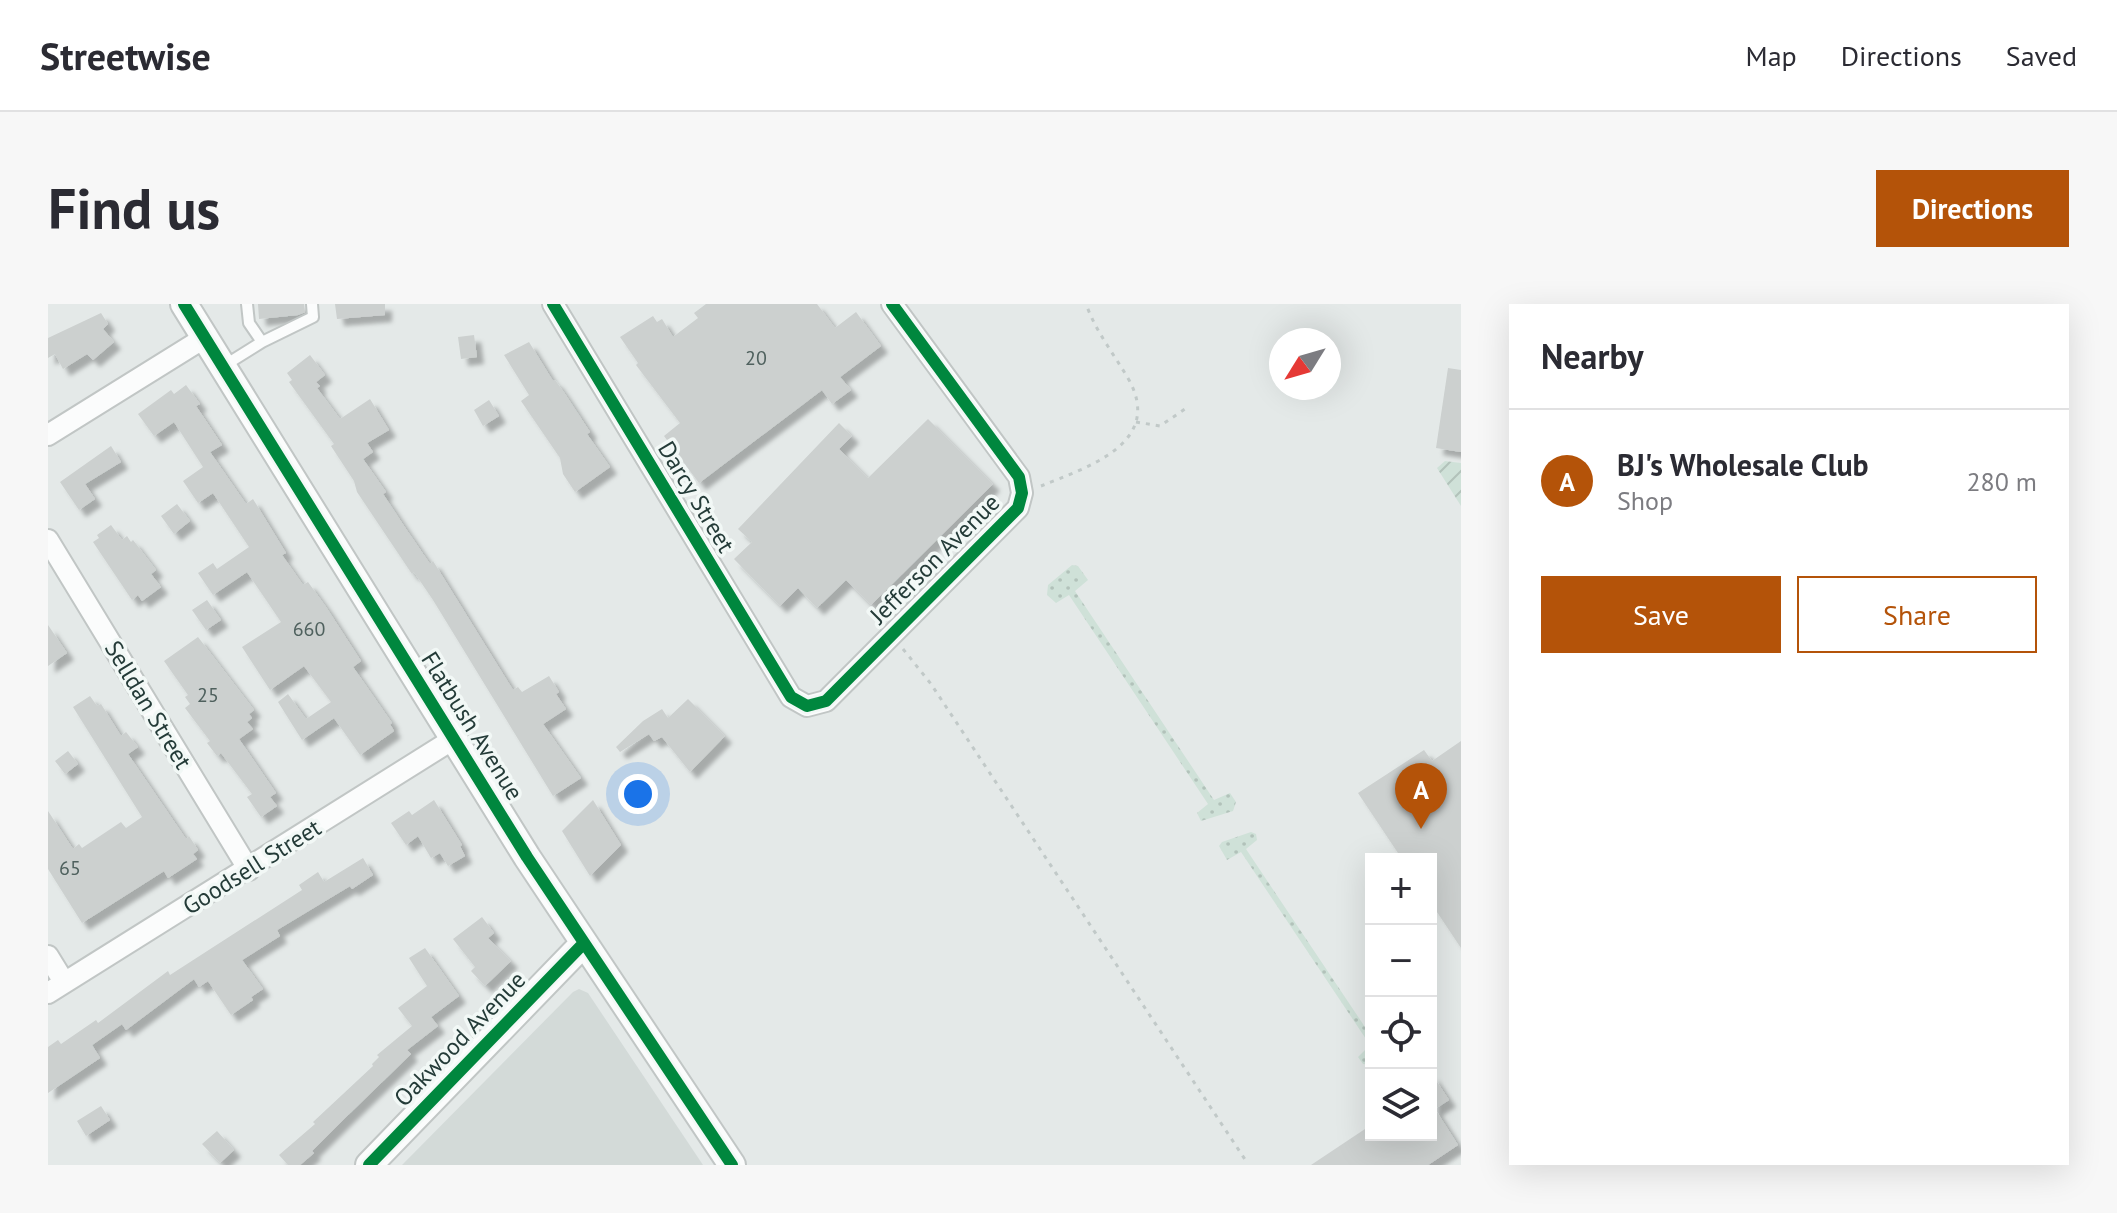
<!DOCTYPE html>
<html lang="en">
<head>
<meta charset="utf-8">
<style>
  :root { --surface:#fff; --page:#f7f7f7; --text:#2b2b33; --muted:#7c7c81; --line:#e1e1e2; --accent:#b45309 }
  body { margin:0; font-family:"PT Sans",sans-serif; background:var(--page); color:var(--text) }
  .controls { position:absolute; right:24px; bottom:24px; display:grid; overflow:hidden; border-radius:0px; box-shadow:0 8px 32px #0002 }
  .controls button { width:72px; height:72px; display:grid; place-items:center; padding:0; border:0; border-bottom:2px solid var(--line); background:var(--surface); color:var(--text); font:40px sans-serif }
  .compass { position:absolute; left:1221px; top:24px; width:72px; height:72px; border-radius:50%; background:var(--surface); box-shadow:0 8px 32px #0002; rotate:233deg }
  .you { position:absolute; left:590px; top:490px; width:28px; height:28px; margin:-20px; border:6px solid #fff; border-radius:50%; background:#1a73e8; box-shadow:0 0 0 12px #1a73e833 }
  .badge { display:grid; place-items:center; width:52px; height:52px; border-radius:50%; background:var(--accent); color:#fff; font-size:26px; font-weight:700 }
  .pin { position:absolute; translate:-50% -66px; filter:drop-shadow(0 2px 4px #0008) }
  .pin::after { content:''; position:absolute; top:42px; width:28px; height:24px; background:inherit; clip-path:polygon(0 0,100% 0,50% 100%) }
  .list { margin:0; padding:0; list-style:none }
  h2 { display:flex; justify-content:space-between; align-items:center; height:104px; margin:0; padding:0 32px; font-size:34px }
  h2 small { font-size:26px; font-weight:400; color:var(--muted) }
  .list li { display:grid; grid-template-columns:52px 1fr auto; gap:24px; align-items:center; box-sizing:border-box; height:144px; padding:0 32px; border-top:2px solid var(--line) }
  .list b { display:block; font-size:30px; white-space:nowrap }
  .list p { margin:0; font-size:26px; white-space:nowrap; color:var(--muted) }
  .list em { font-size:26px; font-style:normal; color:var(--muted) }
  .actions { display:flex; gap:16px; padding:24px 32px }
  .actions a { flex:1; padding:18px 0; border:2px solid var(--accent); border-radius:0px; text-align:center; font-size:28px; color:var(--accent) }
  .actions .main { background:var(--accent); color:#fff }
  .icon { flex:none; width:44px; height:44px; fill:none; stroke:currentColor; stroke-width:2; stroke-linecap:round; stroke-linejoin:round }
  .map { position:relative; flex:none; width:1413px; height:861px; overflow:hidden; border-radius:0px }
  header { display:flex; align-items:center; gap:48px; box-sizing:border-box; height:112px; padding:0 40px; background:var(--surface); border-bottom:2px solid var(--line) }
  header strong { font-size:38px }
  nav { display:flex; gap:44px; margin-inline-start:auto; font-size:28px }
  .intro { display:flex; align-items:center; justify-content:space-between; box-sizing:border-box; height:192px; padding:0 48px }
  h1 { margin:0; font-size:56px }
  .button { padding:20px 36px; border-radius:0px; background:var(--accent); color:#fff; font-size:28px; font-weight:700 }
  main { display:flex; gap:48px; padding:0 48px }
  aside { flex:1; background:var(--surface); border-radius:0px; box-shadow:0 8px 32px #0002 }
  .map>svg:first-child { display:block }
</style>
</head>
<body>
<header>
<strong>Streetwise</strong>
<nav><a>Map</a><a>Directions</a><a>Saved</a></nav>
</header>
<div class="intro"><h1>Find us</h1><a class="button">Directions</a></div>
<main>
<div class="map">
<svg width="1413" height="861" viewBox="0 0 1413 861">
  <defs>
    <pattern id="grass-dots" width="8" height="8" patternUnits="userSpaceOnUse" patternTransform="scale(2)"><rect width="8" height="8" fill="#cfe1d8"/><path d="M2 2h.1M6 6h.1" fill="none" stroke="#b2c2ba" stroke-width="1.8" stroke-linecap="round"/></pattern>
    <pattern id="garden-furrows" width="10" height="10" patternUnits="userSpaceOnUse" patternTransform="scale(2)"><rect width="10" height="10" fill="#cfe1d8"/><path d="M-1 1l2-2M0 10L10 0M9 11l2-2" fill="none" stroke="#b2c2ba"/></pattern>
    <filter id="shadow"><feDropShadow dx="7" dy="7" stdDeviation="2" flood-color="#0004"/></filter>
  </defs>
  <rect width="100%" height="100%" fill="#e4e9e8"/>
  <path fill="#d3dad8" d="M531 685 540 689 655 861H354L525 688Z"/>
  <path fill="url(#grass-dots)" d="M1024 261 1030 262 1040 276 1027 287 1166 496 1182 489 1188 498 1185 507 1153 517 1149 509 1160 500 1021 291 1008 299 999 291 1000 281Z
    M1203 528 1208 530 1209 536 1198 545 1323 732V761L1315 760 1310 753 1322 741 1193 548 1179 556 1171 542 1174 538Z"/>
  <path fill="url(#garden-furrows)" d="M1397 157 1413 159V202L1389 164Z"/>
  <path fill="#ccd0cf" filter="url(#shadow)" d="M210 0H256L257 8 250 11 211 15Z
    M287 0H337V11L289 15Z
    M658 0H769L787 24 808 8 833 42 792 73 803 86 784 100 774 86 651 179 616 132 632 119 588 61 590 59 572 33 605 12 609 18 614 15 625 33 650 14 646 9Z
    M53 9 60 20 55 25 66 38 45 56 39 50 15 65 7 50 0 54V34Z
    M426 31 429 53 413 55 410 33Z
    M481 38 505 77 507 76 517 90 542 128 539 130 562 163 527 188 515 170 512 154 473 97 481 91 456 51Z
    M262 51 277 71 268 78 272 82 269 84 292 115 322 95 341 126 319 139 325 148 315 155 338 188 335 190 358 225 382 260 385 257 465 386 470 383 474 388 501 372 511 388 508 390 518 405 495 420 533 474 505 492 385 296 366 268 364 270 309 188 306 177 283 142 286 140 241 78 244 76 239 69Z
    M1400 64 1413 66V148L1388 144Z
    M138 81 152 100 148 102 174 141 162 148 198 200 205 195 238 249 234 251 255 281 260 278 278 303 313 357 305 363 344 419 342 420 346 427 312 451 286 414 254 436 230 398 240 390 258 415 283 398 256 362 222 386 194 343 233 318 199 268 165 291 150 269 165 259 169 265 201 243 165 189 150 199 135 177 155 163 126 118 106 132 90 110 123 86 126 90Z
    M441 96 451 112 435 122 426 106Z
    M880 115 945 180 823 301 798 276 769 304 750 284 732 302 686 255 704 238 690 225 791 119 804 132 791 145 820 174Z
    M63 142 73 158 37 180 47 195 31 206 12 178Z
    M129 200 142 217 126 230 113 212Z
    M63 221 74 236 79 232 83 238 85 236 108 266 103 270 113 283 94 297 90 291 84 296 45 238 51 234 49 231Z
    M159 296 173 316 158 326 144 306Z
    M0 321 19 349 0 362Z
    M150 333 206 406 201 410 204 414 199 418 205 425 191 435 228 489 222 493 229 502 213 513 199 493 204 490 173 449 169 452 159 439 162 437 137 404 142 400 137 393 140 391 116 357Z
    M42 392 49 402 53 400 73 432 78 428 90 443 80 450 138 535 141 532 150 546 145 550 149 555 120 574 116 567 34 619 0 565V507L25 545 31 540 34 544 73 518 78 524 94 513 25 403Z
    M640 395 677 432 642 468 614 433 606 437 601 430 572 448 568 443 595 417 614 405 620 414Z
    M1413 437V644L1383 599V555H1354L1310 489 1376 446 1384 457Z
    M20 447 30 460 17 470 7 457Z
    M386 496 414 541 412 542 417 552 400 562 392 549 383 554 370 532 358 541 343 519 361 507 364 511Z
    M545 496 573 541 542 572 514 527Z
    M315 554 325 571 304 585 302 582 229 626 232 632 194 656 215 685 203 693 205 696 183 711 160 677 151 683 146 675 78 726 74 720 44 741 52 754 0 789V743L10 736 13 740 48 716 50 719 120 667 122 671 254 586 251 581 270 568 276 578Z
    M434 613 446 629 440 634 463 657 437 682 423 667 427 663 405 635Z
    M377 644 411 692 383 713 390 722 359 746 363 750 298 813 264 847 266 849 252 861H240L231 851 267 820 265 818 325 762 324 760 331 753 329 751 364 722 350 704 379 682 361 654Z
    M1383 769 1401 796 1387 805 1410 841 1380 861H1263L1323 821V831H1383Z
    M53 802 62 816 38 832 29 817Z
    M169 827 186 846 172 859 154 840Z"/>
  <g fill="none" stroke-linecap="round" stroke-linejoin="round">
    <defs>
      <path id="service" d="M214 38 265 13 264 0
        M174 63 214 38 201 19 199 0"/>
      <path id="minor" d="M505 0 743 393 759 402 778 397 970 204 974 189 971 173 844 0
        M0 131 156 34
        M0 236 201 566
        M0 652 16 678
        M0 689 407 434"/>
      <path id="tertiary" d="M136 0 479 553 684 861
        M321 861 535 640"/>
    </defs>
    <use href="#service" stroke="#c1c6c5" stroke-width="14"/>
    <use href="#minor" stroke="#c1c6c5" stroke-width="24"/>
    <use href="#tertiary" stroke="#c1c6c5" stroke-width="30"/>
    <path stroke="#c1c9c8" stroke-width="3" stroke-dasharray="4 6" stroke-linecap="butt" d="M1088 118 1112 122 1137 105
      M993 182C1037 164 1116 140 1081 76 1066 50 1048 28 1038 0
      M855 345 883 380 1200 860"/>
    <use href="#service" stroke="#fbfcfc" stroke-width="10"/>
    <use href="#minor" stroke="#fbfcfc" stroke-width="20"/>
    <use href="#tertiary" stroke="#fbfcfc" stroke-width="26"/>
    <defs>
      <path id="cycleway" d="M136 0 479 553 684 861
        M505 0 743 393 759 402 778 397 970 204 974 189 971 173 844 0
        M321 861 535 640"/>
    </defs>
    <use href="#cycleway" stroke="#f2f8f6" stroke-width="17"/>
    <use href="#cycleway" stroke="#00873e" stroke-width="12"/>
  </g>
  <g text-anchor="middle" stroke-width="7" stroke-linejoin="round" paint-order="stroke">
    <g font-size="20" fill="#4f615e">
      <text x="708" y="61">20</text>
      <text x="261" y="332">660</text>
      <text x="160" y="398">25</text>
      <text x="22" y="571">65</text>
    </g>
    <g font-size="24" fill="#243b38" stroke="#f2f8f6">
      <text transform="translate(648 193) rotate(59)" y="8">Darcy Street</text>
      <text transform="translate(887 255) rotate(-45)" y="8">Jefferson Avenue</text>
      <text transform="translate(100 401) rotate(59)" y="8">Selldan Street</text>
      <text transform="translate(424 422) rotate(58)" y="8">Flatbush Avenue</text>
      <text transform="translate(204 563) rotate(-32)" y="8">Goodsell Street</text>
      <text transform="translate(412 735) rotate(-46)" y="8">Oakwood Avenue</text>
    </g>
  </g>
</svg>
<div class="controls">
<button>+</button>
<button>−</button>
<button><svg class="icon" aria-label="locate" viewBox="0 0 24 24"><circle cx="12" cy="12" r="6"/><path d="M12 2v4M12 18v4M2 12h4M18 12h4"/></svg></button>
<button><svg class="icon" aria-label="layers" viewBox="0 0 24 24"><path d="M12 4l9 5-9 5-9-5zM3 14l9 5 9-5"/></svg></button>
</div>
<svg class="compass" viewBox="-18 -18 36 36"><path d="M0-13l5 13h-10z" fill="#e53935"/><path d="M0 13l5-13h-10z" fill="#7c7c81"/></svg>
<div class="you"></div>
<div class="pin badge" style="left:1373px;top:525px">A</div>
</div>
<aside>
<h2>Nearby<small></small></h2>
<ul class="list">
<li><span class="badge">A</span><div><b>BJ's Wholesale Club</b><p>Shop</p></div><em>280 m</em></li>
</ul>
<div class="actions"><a class="main">Save</a><a>Share</a></div>
</aside>
</main>
</body>
</html>
